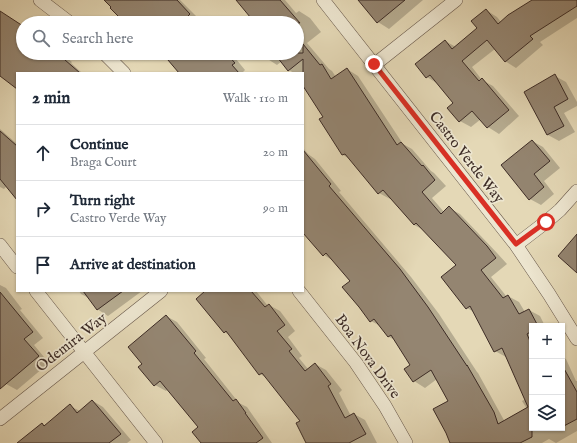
<!DOCTYPE html>
<html lang="en">
<head>
<meta charset="utf-8">
<style>
  :root { --surface:#fff; --page:#f6f6f7; --text:#1f2937; --muted:#747a83; --line:#e0e1e3 }
  body { margin:0; font-family:"IM FELL English",serif; background:var(--page); color:var(--text) }
  .controls { position:absolute; right:12px; bottom:12px; display:grid; overflow:hidden; border-radius:0px; box-shadow:0 1px 3px #0004 }
  .controls button { width:36px; height:36px; display:grid; place-items:center; padding:0; border:0; border-bottom:1px solid var(--line); background:var(--surface); color:var(--text); font:20px sans-serif }
  .stop { position:absolute; width:12px; height:12px; margin:-9px; border:3px solid #d93025; border-radius:50%; background:#fff }
  .stop.end { background:#d93025; border-color:#fff; box-shadow:0 1px 4px #0008 }
  .list { margin:0; padding:0; list-style:none }
  h2 { display:flex; justify-content:space-between; align-items:center; height:52px; margin:0; padding:0 16px; font-size:17px }
  h2 small { font-size:13px; font-weight:400; color:var(--muted) }
  .list li { display:grid; grid-template-columns:26px 1fr auto; gap:12px; align-items:center; box-sizing:border-box; height:56px; padding:0 16px; border-top:1px solid var(--line) }
  .list b { display:block; font-size:15px; white-space:nowrap }
  .list p { margin:0; font-size:13px; white-space:nowrap; color:var(--muted) }
  .list em { font-size:13px; font-style:normal; color:var(--muted) }
  .icon { flex:none; width:22px; height:22px; fill:none; stroke:currentColor; stroke-width:2; stroke-linecap:round; stroke-linejoin:round }
  .map { position:relative; flex:none; width:577px; height:443px; overflow:hidden }
  .search { position:absolute; background:var(--surface); box-shadow:0 1px 3px #0004; left:16px; top:16px; width:288px; height:44px; display:flex; align-items:center; gap:10px; box-sizing:border-box; padding:0 14px; border-radius:22px; color:var(--muted); font-size:15px }
  .panel { position:absolute; background:var(--surface); box-shadow:0 1px 3px #0004; left:16px; top:72px; width:288px; height:220px; border-radius:0px }
  .map>svg:first-child { display:block }
</style>
</head>
<body>
<div class="map">
<svg width="577" height="443" viewBox="0 0 577 443">
  <rect width="100%" height="100%" fill="#e4d8b6"/>
  <filter id="stains"><feTurbulence type="fractalNoise" baseFrequency=".005" numOctaves="4"/><feColorMatrix values="0 0 0 0 .2 0 0 0 0 .09 0 0 0 0 .02 0 0 0 .5 -.17"/></filter>
  <radialGradient id="worn" r=".72"><stop offset=".6" stop-color="#630" stop-opacity="0"/><stop offset="1" stop-color="#630" stop-opacity=".3"/></radialGradient>
  <path fill="#0003" d="M106 0H180L200 20 198 23H129L124 20 111 8 113 7Z
    M237 0H285L296 13 299 11 310 18 321 32 307 43 329 69 332 71 336 77 347 69 358 76 403 144 412 149 431 171 434 173 446 186 432 198 444 212 449 208 460 214 497 253 507 264 491 277 507 297 508 296 519 302 525 312 529 310 540 316 545 326H532V428H562V357L566 359 576 381H577V431L556 443 549 439 542 443H451L449 401 437 379 425 388 414 381 411 365 395 340 389 337 382 327 371 321 351 281 335 262 324 255 303 232V148L308 154 315 159 341 191 339 192 411 277 439 314 477 372 478 373 505 422 527 409 522 401 526 399 507 357H506L495 351 474 312 467 308 458 265 424 230 414 225 391 198 390 199 379 193 350 159 343 155 324 117 303 84V73H294L289 70 282 61 277 65 266 58 262 53H297V23H257Z
    M360 0H423L389 29 378 22Z
    M534 0H577V18L540 42 543 45 516 68 505 61 495 49 472 67 482 80 493 86 519 116 499 134 488 127 481 119 471 127 460 121 454 103 438 84 427 77 445 41 456 47 478 28 486 10 497 17 501 22Z
    M0 12 23 26V53H60L72 62 71 63 82 73H17V88L0 75Z
    M181 53H231L245 70 243 72 244 73H180Z
    M555 76 566 82 577 102V106L564 113 575 132 559 141 548 135 525 92Z
    M0 129 17 144V175L4 189 0 187Z
    M532 141 543 147 560 168 544 181 554 194 541 205 530 199Z
    M0 285 6 288 22 309 20 310 43 338 34 345 49 363 17 390 6 384 0 377Z
    M79 291H142L108 316 97 309 89 298 81 294Z
    M207 291H256L268 306 269 305 280 311 295 331 288 337 302 356 299 358 308 369 315 364 326 370 342 390 339 393 351 416 354 414 365 420 377 443H308L301 421 267 378 260 374 230 335 224 332Z
    M166 316 177 322 206 358 204 359 239 403 247 407 272 443H202L200 428 168 389 166 391 155 385 143 364Z
    M93 401 103 407 131 440 127 443H20L42 424 45 426 70 406 80 411Z"/>
  <path fill="#948571" stroke="#3d2c26" d="M104 0H177L190 14 181 23H134L127 16 123 21 110 8 111 7Z
    M236 0H280L300 23H255Z
    M358 0H405L377 23Z
    M532 0H577V6L530 36 533 39 505 62 487 40 462 61 479 81 482 78 509 110 487 128 472 111 459 122 447 108 453 103 430 75 426 78 415 64 445 40 452 49 477 28 471 21 486 9 498 24 508 15Z
    M0 11 23 26V53H57L80 73H17V89L0 76Z
    M303 44 320 65 322 64 331 79 347 68 397 145 401 142 422 166 423 165 435 180 422 192 441 214 449 206 487 246 496 258 481 270 503 298 508 295 519 314 529 309 538 326H532V331L527 334 532 346V437L520 443H450L446 433 433 409 448 401 431 370 413 382 404 369 410 365 391 335 388 337 374 319 370 322 359 307 342 287 350 281 326 253 323 256 303 233V150L331 184 329 186 400 269 428 307 467 366V365L494 412 498 424 528 407 502 348 494 352 470 306 466 309 441 277 456 265 416 223 414 225 383 190 378 194 345 154 342 155 319 119 323 117 303 86V59L288 71 274 53H303Z
    M162 53H226L235 63 232 65 239 73H179Z
    M555 74 568 99 554 107 564 126 547 135 524 92Z
    M0 131 17 146V200L0 179Z
    M532 140 550 161 534 174 544 187 529 200 501 165Z
    M577 234V273L558 256Z
    M83 291H123L97 310Z
    M205 291H251L265 307 269 304 285 325 277 331 292 349 289 351 305 371 315 363 331 384 328 386 345 418 354 413 366 434 349 443H306L296 423 300 421 262 373 259 375 226 331 224 333 196 299Z
    M0 292 33 332 24 339 39 356 0 389Z
    M166 315 196 351 194 353 233 401 236 399 246 413H245L263 438 256 443H201L192 432 198 427 160 381 154 386 138 367 142 364 128 347Z
    M562 365 577 392V419L562 427Z
    M92 400 121 434 109 443H17L42 423 44 426 70 404 77 413Z"/>
  <g fill="none" stroke-linecap="round" stroke-linejoin="round">
    <defs>
      <path id="minor" d="M40 0 70 23
        M323 0 516 245 549 294 577 339
        M104 53 124 73
        M374 65 456 0
        M0 245 17 267
        M516 245 546 222 560 210 577 191
        M36 291 156 443
        M299 291 356 363 385 406 406 443
        M0 419 161 291"/>
    </defs>
    <use href="#minor" stroke="#67574a" stroke-width="14"/>
    <use href="#minor" stroke="#ede6d0" stroke-width="13"/>
  </g>
  <g fill="none" stroke-linecap="round" stroke-linejoin="round">
    <path stroke="#d93025" stroke-width="5" d="M374 64 516 244 546 222"/>
  </g>
  <g text-anchor="middle" stroke-width="3.5" stroke-linejoin="round" paint-order="stroke">
    <g font-size="15" fill="#3d2c26" stroke="#ede6d0">
      <text transform="translate(467 157) rotate(52)" y="5">Castro Verde Way</text>
      <text transform="translate(71 342) rotate(-38)" y="5">Odemira Way</text>
      <text transform="translate(368 356) rotate(54)" y="5">Boa Nova Drive</text>
    </g>
  </g>
  <rect width="100%" height="100%" filter="url(#stains)"/>
  <rect width="100%" height="100%" fill="url(#worn)"/>
</svg>
<div class="controls">
<button>+</button>
<button>−</button>
<button><svg class="icon" aria-label="layers" viewBox="0 0 24 24"><path d="M12 4l9 5-9 5-9-5zM3 14l9 5 9-5"/></svg></button>
</div>
<div class="stop" style="left:546px;top:222px"></div>
<div class="stop end" style="left:374px;top:64px"></div>
<div class="search"><svg class="icon" aria-label="search" viewBox="0 0 24 24"><circle cx="10" cy="10" r="6"/><path d="M15 15l6 6"/></svg>Search here</div>
<section class="panel">
<h2>2 min<small>Walk · 110 m</small></h2>
<ul class="list">
<li><svg class="icon" aria-label="ahead" viewBox="0 0 24 24"><path d="M12 20V5M6 11l6-6 6 6"/></svg><div><b>Continue</b><p>Braga Court</p></div><em>20 m</em></li>
<li><svg class="icon" aria-label="right" viewBox="0 0 24 24"><path d="M7 20v-9h11M14 6l5 5-5 5"/></svg><div><b>Turn right</b><p>Castro Verde Way</p></div><em>90 m</em></li>
<li><svg class="icon" aria-label="arrive" viewBox="0 0 24 24"><path d="M6 21V4h12l-3 4 3 4H6"/></svg><div><b>Arrive at destination</b></div></li>
</ul>
</section>
</div>
</body>
</html>
